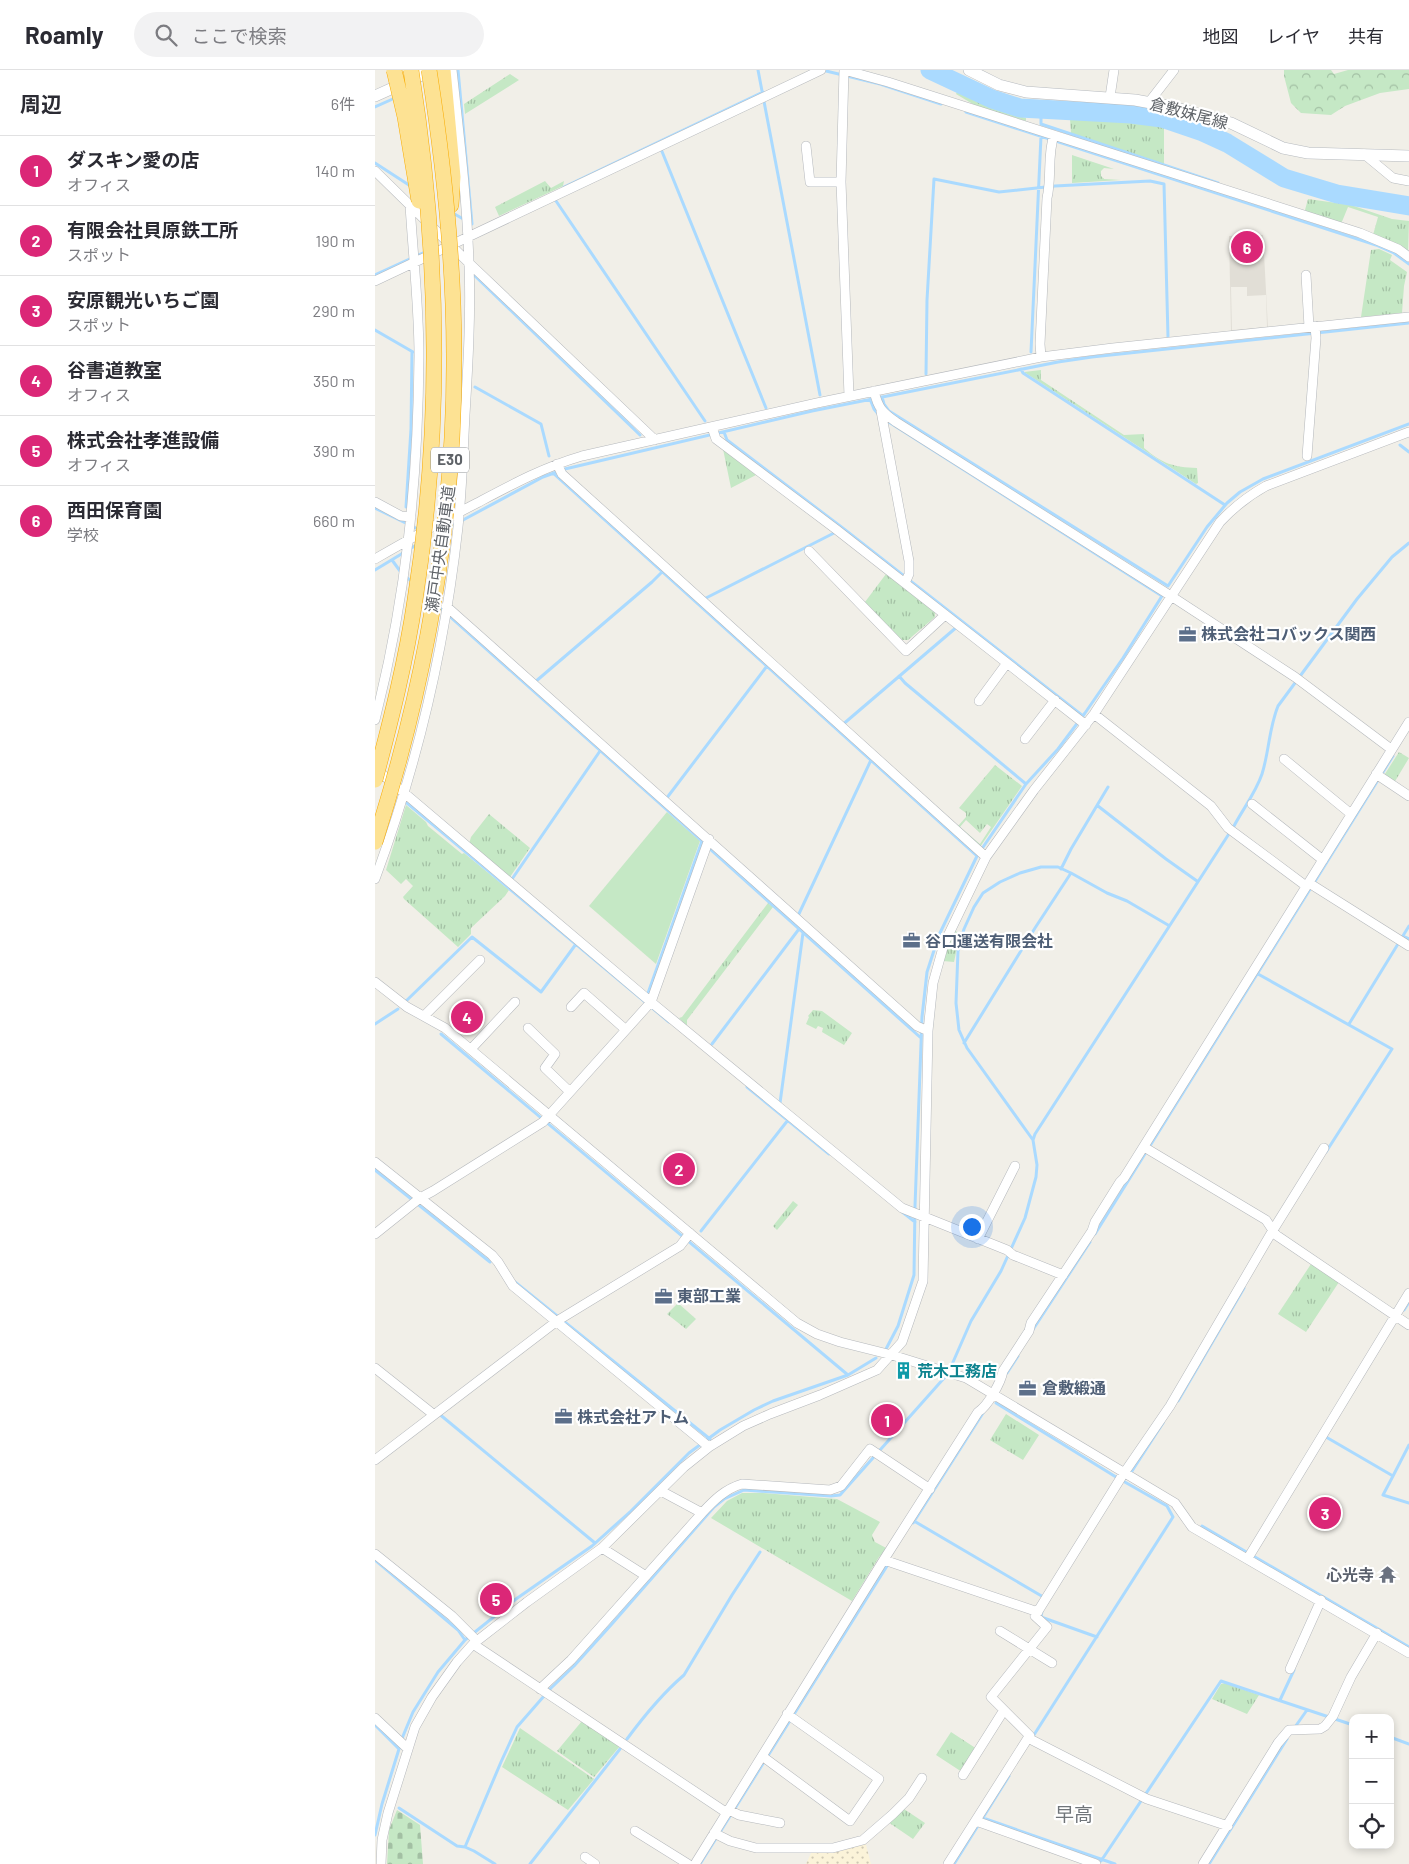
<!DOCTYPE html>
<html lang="ja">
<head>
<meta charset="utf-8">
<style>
  :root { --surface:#fff; --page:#f2f2f3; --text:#2b2b33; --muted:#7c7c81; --line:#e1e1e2; --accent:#db2777 }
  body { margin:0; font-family:Barlow,"Noto Sans JP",sans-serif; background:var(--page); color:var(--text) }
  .controls { position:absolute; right:15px; bottom:15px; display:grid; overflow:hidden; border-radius:10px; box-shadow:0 2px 8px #0003 }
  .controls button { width:45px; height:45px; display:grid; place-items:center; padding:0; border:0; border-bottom:1px solid var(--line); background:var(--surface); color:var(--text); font:25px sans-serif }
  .you { position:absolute; left:596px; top:1156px; width:18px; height:18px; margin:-12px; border:4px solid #fff; border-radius:50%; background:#1a73e8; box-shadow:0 0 0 8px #1a73e833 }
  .badge { display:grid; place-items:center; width:32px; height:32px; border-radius:50%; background:var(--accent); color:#fff; font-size:16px; font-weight:700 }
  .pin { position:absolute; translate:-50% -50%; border:2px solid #fff; box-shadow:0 1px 5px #0006 }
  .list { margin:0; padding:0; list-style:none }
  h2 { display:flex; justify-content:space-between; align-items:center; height:65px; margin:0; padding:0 20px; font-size:21px }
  h2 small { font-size:16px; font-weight:400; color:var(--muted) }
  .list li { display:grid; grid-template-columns:32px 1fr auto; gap:15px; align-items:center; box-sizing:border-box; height:70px; padding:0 20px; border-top:1px solid var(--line) }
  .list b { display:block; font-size:19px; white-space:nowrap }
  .list p { margin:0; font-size:16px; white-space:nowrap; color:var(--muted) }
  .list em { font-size:16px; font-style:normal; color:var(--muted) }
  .icon { flex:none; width:28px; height:28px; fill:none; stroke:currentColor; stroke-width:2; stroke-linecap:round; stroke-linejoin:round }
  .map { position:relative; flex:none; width:1034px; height:1794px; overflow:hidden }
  header { display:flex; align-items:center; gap:30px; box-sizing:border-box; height:70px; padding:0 25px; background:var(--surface); border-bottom:1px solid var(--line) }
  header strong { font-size:24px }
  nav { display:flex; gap:28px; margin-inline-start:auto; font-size:18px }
  .search { width:350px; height:45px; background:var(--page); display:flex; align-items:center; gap:12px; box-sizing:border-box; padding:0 18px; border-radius:28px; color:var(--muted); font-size:19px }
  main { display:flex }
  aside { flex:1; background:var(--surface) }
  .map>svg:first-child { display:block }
</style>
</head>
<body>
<header>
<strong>Roamly</strong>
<div class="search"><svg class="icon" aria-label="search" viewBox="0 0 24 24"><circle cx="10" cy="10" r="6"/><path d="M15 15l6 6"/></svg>ここで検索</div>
<nav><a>地図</a><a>レイヤ</a><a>共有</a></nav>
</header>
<main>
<aside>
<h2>周辺<small>6件</small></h2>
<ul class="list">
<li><span class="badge">1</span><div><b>ダスキン愛の店</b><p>オフィス</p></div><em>140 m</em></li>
<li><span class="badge">2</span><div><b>有限会社貝原鉄工所</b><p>スポット</p></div><em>190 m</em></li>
<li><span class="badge">3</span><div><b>安原観光いちご園</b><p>スポット</p></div><em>290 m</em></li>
<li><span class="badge">4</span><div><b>谷書道教室</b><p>オフィス</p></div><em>350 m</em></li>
<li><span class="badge">5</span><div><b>株式会社孝進設備</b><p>オフィス</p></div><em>390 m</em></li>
<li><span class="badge">6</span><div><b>西田保育園</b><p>学校</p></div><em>660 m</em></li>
</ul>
</aside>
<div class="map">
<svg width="1034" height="1794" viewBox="0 0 1034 1794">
  <defs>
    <pattern id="grass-tufts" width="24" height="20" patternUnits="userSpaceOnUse" patternTransform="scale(1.25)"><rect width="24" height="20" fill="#c5e8c5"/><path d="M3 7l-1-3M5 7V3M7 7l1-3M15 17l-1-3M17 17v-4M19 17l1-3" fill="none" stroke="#a3c0a4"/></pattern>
    <pattern id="forest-crowns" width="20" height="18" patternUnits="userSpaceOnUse" patternTransform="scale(1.25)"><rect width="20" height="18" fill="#c5e8c5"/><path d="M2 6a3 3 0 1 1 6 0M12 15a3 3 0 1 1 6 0" fill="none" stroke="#a3c0a4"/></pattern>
    <pattern id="sand-dots" width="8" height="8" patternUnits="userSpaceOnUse" patternTransform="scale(1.25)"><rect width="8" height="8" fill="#fbf3d9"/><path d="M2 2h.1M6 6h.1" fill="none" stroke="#cec8b4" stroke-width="1.8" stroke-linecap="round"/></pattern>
    <pattern id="cemetery-stones" width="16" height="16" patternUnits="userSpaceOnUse" patternTransform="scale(1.25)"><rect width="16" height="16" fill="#c5e8c5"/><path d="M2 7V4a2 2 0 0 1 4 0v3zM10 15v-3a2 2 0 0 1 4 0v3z" fill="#a3c0a4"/></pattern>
  </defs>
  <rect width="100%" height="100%" fill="#f1efe8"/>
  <path fill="#e1ded6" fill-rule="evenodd" d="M888 165 893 258 856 261 854 166ZM856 217H872V226L891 225 892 257 857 260Z"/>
  <path fill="url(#grass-tufts)" fill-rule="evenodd" d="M135 4 144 10 90 44 89 34Z
    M582 22 623 40 651 48V51L601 36 581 24Z
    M695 49 757 51 789 57V94L696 63Z
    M697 85 739 99 729 98 726 101V106L729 109 746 110 697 113Z
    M170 111 176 118 189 111 188 116 124 146 120 137Z
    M933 129 976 135 1017 149 1034 151 1033 184 998 165 1003 147 973 137 966 154 932 142 930 140Z
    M1004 179 1017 185 1015 190 1032 202 1029 216 1027 243 986 247 996 180Z
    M666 300V310L749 365 769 364V378C788 394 798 397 822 398L823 413 821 414 649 302Z
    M348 379 381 405 356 418Z
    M511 504 560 542V547L533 570H526L490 532Z
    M1024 682 1034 688 1019 713 1008 707Z
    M620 695 647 716 605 777 583 756 591 747V743L584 738ZM591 750 605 763 612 754 616 757 605 774 585 757Z
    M31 735 51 752 53 756 87 784 89 783 134 820 130 826 96 858V864L83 877 29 829 28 827 38 816 31 809 26 814 11 800Z
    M114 744 155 778 135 807 94 774 96 767Z
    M393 833 398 837 312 950V956L304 948 307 947Z
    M579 860 585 864 579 892 568 891Z
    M438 940 447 941 477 963 469 975 447 962 448 958 443 956 441 959 431 954 434 947 433 946Z
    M418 1131 423 1135 402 1160 398 1156Z
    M936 1194 964 1212 931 1262 903 1244Z
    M303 1233 321 1249 311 1259 292 1244Z
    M631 1344 664 1365 648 1390 615 1370Z
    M367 1423H388L462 1429 505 1452 497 1465 500 1472 513 1479 504 1487 477 1531 336 1448 352 1431Z
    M850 1613 884 1625 872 1644 837 1629 846 1614Z
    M207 1651 245 1676 219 1707 182 1681Z
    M145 1658 219 1709 193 1740 127 1697Z
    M576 1662 602 1679 587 1702 561 1685Z
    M526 1737 550 1753 538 1769 513 1752Z"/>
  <path fill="url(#forest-crowns)" d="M909 0H956L959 4 973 0H1034V19L1005 23 970 36 956 45 926 43 916 33 909 6Z"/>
  <path fill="url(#sand-dots)" d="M490 1771 496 1794H431L437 1781Z"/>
  <path fill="url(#cemetery-stones)" d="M22 1740 45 1755 48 1794H12L14 1760Z"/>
  <path fill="#c5e8c5" d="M292 742 325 771 281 894 214 836Z"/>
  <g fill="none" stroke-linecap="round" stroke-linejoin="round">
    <path stroke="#aadaff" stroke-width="3" d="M83 0 97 154
      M383 0 445 325
      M447 0 505 14 566 34
      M0 37 20 28
      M666 39V54L843 113
      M591 42 1001 175 1019 183 1034 194
      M286 79 391 338
      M0 93 37 117
      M189 117 388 22
      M179 128 330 351
      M76 142 90 150
      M0 205 50 182
      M99 205 265 365
      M0 260 38 282
      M656 282 666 66
      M646 299 648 303 850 435
      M551 304 552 230 559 109 624 122 680 116 775 111 789 114 793 267
      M100 317 166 354 174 386
      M507 327 509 334 514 341 793 516
      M495 329 499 339 504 345
      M509 349 787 526
      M349 362 352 370 469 459 708 646
      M1025 375 1034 382
      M178 403 602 786
      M31 437 36 359 37 282
      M0 438 45 460
      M75 457 168 407 190 399 437 341 683 292 717 287 1034 253
      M17 490 25 501 38 513
      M0 500 43 474
      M793 516 832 457 852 433 865 422 888 409 1034 354
      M329 529 461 462
      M63 536 328 772
      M524 606 530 613 651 714
      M160 612 277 512 288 501
      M466 656 583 556
      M291 729 392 596
      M32 733 294 952
      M723 736 791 789 822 811
      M336 780 546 968
      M686 799 696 779 733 717
      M135 812 225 681
      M422 848 496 690
      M1028 866 1034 869
      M883 904 1017 979 951 1082
      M272 926 327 771
      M30 932 97 867 166 922 201 874
      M0 954 23 939
      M974 954 1034 856
      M66 964 473 1305
      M589 973 660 858 696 803
      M337 974 424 859
      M372 1017 454 1084
      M405 1033 428 863
      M658 1070 592 978 584 960 581 933 583 881 589 859 599 837 608 823 625 812 645 803 666 797H683L696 803 732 823 752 831 793 855
      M0 1100 115 1192
      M526 1141 540 1152
      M326 1161 413 1050
      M720 1164 1018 686
      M140 1212 335 1369
      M1029 1240 1034 1232
      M657 1261 715 1172
      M511 1279 523 1256 539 1205 540 1136 547 947 552 902 564 865 602 786 651 714 683 679 710 643 748 588 787 526
      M575 1299 596 1251 626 1201 650 1148 661 1107 662 1095 658 1070 660 1064 859 756C868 739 881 722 887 704 894 682 894 658 903 636L982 529 1017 487 1034 473
      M632 1303 643 1286
      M803 1331 869 1218
      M621 1333 741 1407 792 1436 798 1447 657 1668
      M63 1343 220 1473
      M951 1367 1018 1406 1008 1425 1034 1433
      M757 1401 788 1353
      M1018 1406 1034 1375
      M539 1451 670 1528
      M538 1453 608 1343
      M827 1456 1034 1577
      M0 1490 83 1560 90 1570
      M667 1541 666 1547 722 1567
      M905 1630 919 1600
      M0 1655 24 1679
      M920 1657 932 1640
      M1015 1667 1034 1674
      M252 1669C269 1646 288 1623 309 1605L357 1525 385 1482
      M24 1738 82 1776 90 1777
      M608 1748 740 1794
      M0 1765 7 1734 28 1666 38 1642 63 1602 90 1570 141 1529 217 1476 256 1441 314 1383 345 1360 379 1340 398 1331 473 1305 501 1288
      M726 1791 846 1611 978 1655
      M120 1794 99 1781 90 1777 126 1692 142 1657 176 1618 199 1596 236 1555 339 1437 349 1429 369 1420 456 1426 465 1425 570 1307
      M155 1794 245 1679
      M325 1794 512 1496
      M579 1794 634 1706
      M834 1794 912 1669"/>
    <path stroke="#aadaff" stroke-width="19" d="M555 0 617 29 645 38 756 44 787 48 828 62 852 73 909 108 962 124 1034 136"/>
    <defs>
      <path id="street" d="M469 0 513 12 985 163 1023 179 1034 187
        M469 0 466 112 474 326
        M735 27 739 0
        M775 31 799 0
        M431 76 435 112H466
        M989 84 1018 108 1034 111
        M0 101 94 193 280 370
        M931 205 934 257
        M0 211 446 0
        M666 287 665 274 672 128C677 107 672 85 679 65
        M499 321C503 338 507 342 521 352L796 526 920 607 1016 679
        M506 341 534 491V504L530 513
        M337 357 341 369 462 460 711 655
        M932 386 941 268 940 256
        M182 394 187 404 611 787
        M0 432 26 446 36 447
        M434 481 531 581 570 545
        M0 489C33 470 67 451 102 433 136 415 169 397 207 386L442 333 666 287 738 278 1034 247
        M71 536 542 956 553 961
        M604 631 632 593
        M719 644 836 736 853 758 931 816
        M0 650C31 528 43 412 44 286 44 236 38 185 35 135
        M650 669 680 630
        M909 689 976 744
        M1 699 276 932 527 1138 632 1180 638 1185 688 1205
        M1001 704 1034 726
        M877 734 948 790
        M0 809C42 696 70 576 83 457 87 420 88 382 90 345 93 295 96 244 94 193 92 129 84 64 77 0
        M934 813 1034 876
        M0 912 32 937 70 958 422 1253 442 1264 465 1272 517 1285 591 1308 800 1433 817 1457 1034 1583
        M196 937 209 923 250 959
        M49 946 105 890
        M153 958 180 984 170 998 194 1021
        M96 979 140 932
        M769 1077 891 1150 901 1165 1034 1255
        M0 1092 117 1185 123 1192 138 1216 334 1377
        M0 1164 45 1128 58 1121 168 1052 276 932 334 769
        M603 1169 640 1096
        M0 1298 58 1344
        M0 1390 182 1251 305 1176 315 1163
        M286 1421 327 1443C339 1430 350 1419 367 1414L455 1420 466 1416 495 1379 555 1419
        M227 1478 271 1506
        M0 1484 77 1546 102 1571
        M873 1488 1034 1223
        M509 1490 663 1542
        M625 1561 677 1593
        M98 1574 352 1743
        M915 1599 946 1530
        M165 1619 196 1590 327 1443
        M0 1648 32 1678
        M387 1686 475 1751 504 1709 412 1644
        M588 1705 629 1640
        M354 1740 364 1745 405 1753
        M601 1751 721 1794
        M853 1756 772 1729 653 1668 655 1666 616 1627 672 1557 660 1546 747 1406 795 1336 898 1160 949 1078
        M260 1761 313 1794
        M339 1763 355 1771 381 1778H458L488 1770 518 1744 534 1728 547 1708
        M210 1787 220 1794
        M6 1794 7 1770 13 1743 40 1657 57 1627 82 1592 98 1574 152 1532 227 1478 309 1397 334 1377 368 1356 395 1344 445 1325 502 1300 527 1272 548 1211 553 961 558 913 569 874 611 787 659 720 719 644 845 452C859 437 873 426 891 416L1034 362
        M320 1794 508 1491 603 1342C613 1336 626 1312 628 1301L654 1261 656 1253 717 1161 720 1152 745 1112 749 1108 1034 652
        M573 1794 653 1668
        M828 1794 903 1673 914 1660 945 1659 950 1656 958 1646 976 1607 1002 1563"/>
      <path id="secondary" d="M594 0 624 15 651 22 760 30 798 37 856 53 908 78 933 83 1034 86
        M0 26 58 0"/>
      <path id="highway" d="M68 0 78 107 76 135"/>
    </defs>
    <use href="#street" stroke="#b5b8bc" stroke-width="10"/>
    <use href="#secondary" stroke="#b6babf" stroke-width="12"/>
    <use href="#highway" stroke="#f9ab00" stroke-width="16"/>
    <use href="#street" stroke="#fff" stroke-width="9"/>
    <use href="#secondary" stroke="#fff" stroke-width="11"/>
    <use href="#highway" stroke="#fde293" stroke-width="15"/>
    <defs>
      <path id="highway-bridge" d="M19 0 30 47 44 131
        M0 710C16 650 31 591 40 530 68 353 64 176 36 0
        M0 772C50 615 80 451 79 286 79 190 69 95 54 0"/>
    </defs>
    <use href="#highway-bridge" stroke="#f9ab00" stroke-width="16" stroke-linecap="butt"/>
    <use href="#highway-bridge" stroke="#fde293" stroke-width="15"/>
  </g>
  <defs>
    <symbol id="office-bare" viewBox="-9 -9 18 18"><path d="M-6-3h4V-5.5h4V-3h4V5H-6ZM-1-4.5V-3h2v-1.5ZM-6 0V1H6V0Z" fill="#5c6f8a" stroke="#fff" stroke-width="2.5" paint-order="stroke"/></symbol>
    <symbol id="building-bare" viewBox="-9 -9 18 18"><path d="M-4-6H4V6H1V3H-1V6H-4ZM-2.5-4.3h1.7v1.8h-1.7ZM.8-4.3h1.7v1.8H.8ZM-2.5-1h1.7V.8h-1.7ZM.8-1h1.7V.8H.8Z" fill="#0f9aa8" stroke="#fff" stroke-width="2.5" paint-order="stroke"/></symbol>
    <symbol id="temple-bare" viewBox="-9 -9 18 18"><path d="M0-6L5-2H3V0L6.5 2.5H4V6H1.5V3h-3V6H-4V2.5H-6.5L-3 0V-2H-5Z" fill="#6b7280" stroke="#fff" stroke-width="2.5" paint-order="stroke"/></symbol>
  </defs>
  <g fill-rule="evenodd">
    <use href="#office-bare" x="800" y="552" width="25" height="25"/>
    <use href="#office-bare" x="524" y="858" width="25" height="25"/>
    <use href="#office-bare" x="276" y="1214" width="25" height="25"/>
    <use href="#building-bare" x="516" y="1288" width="25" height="25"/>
    <use href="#office-bare" x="640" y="1306" width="25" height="25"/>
    <use href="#office-bare" x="176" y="1334" width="25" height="25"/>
    <use href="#temple-bare" x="1000" y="1492" width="25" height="25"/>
  </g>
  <g text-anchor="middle" stroke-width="4.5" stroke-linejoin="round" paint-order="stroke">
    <rect fill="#fff" stroke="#8f9295" stroke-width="1" x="56" y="377.5" width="38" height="25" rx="4"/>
    <g font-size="15" font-weight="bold" fill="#5f6368">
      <text x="75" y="395">E30</text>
    </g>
    <g font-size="16" fill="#5f6368" stroke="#fff">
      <text transform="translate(814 43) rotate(15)" y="6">倉敷妹尾線</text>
      <text transform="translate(65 479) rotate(-82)" y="6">瀬戸中央自動車道</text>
    </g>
    <g font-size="16" font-weight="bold" fill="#4e5e75" stroke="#fff" text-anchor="start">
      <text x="826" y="570">株式会社コバックス関西</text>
      <text x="550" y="877">谷口運送有限会社</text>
      <text x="302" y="1232">東部工業</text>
      <text x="667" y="1324">倉敷緞通</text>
      <text x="202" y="1353">株式会社アトム</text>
    </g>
    <g font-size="16" font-weight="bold" fill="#0d838f" stroke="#fff" text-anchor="start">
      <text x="542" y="1307">荒木工務店</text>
    </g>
    <g font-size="16" font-weight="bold" fill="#5b616d" stroke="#fff" text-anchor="end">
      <text x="999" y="1511">心光寺</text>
    </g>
    <g font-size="19" fill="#70757a" stroke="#fff">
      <text x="699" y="1751">早高</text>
    </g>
  </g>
</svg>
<div class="controls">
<button>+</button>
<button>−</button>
<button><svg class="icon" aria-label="locate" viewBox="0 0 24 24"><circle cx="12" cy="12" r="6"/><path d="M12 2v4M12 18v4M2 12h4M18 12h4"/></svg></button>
</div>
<div class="you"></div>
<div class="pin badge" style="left:512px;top:1350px">1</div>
<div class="pin badge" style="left:304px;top:1099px">2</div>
<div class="pin badge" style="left:950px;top:1443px">3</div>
<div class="pin badge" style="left:92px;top:947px">4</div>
<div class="pin badge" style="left:121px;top:1529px">5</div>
<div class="pin badge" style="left:872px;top:177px">6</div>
</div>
</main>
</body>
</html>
